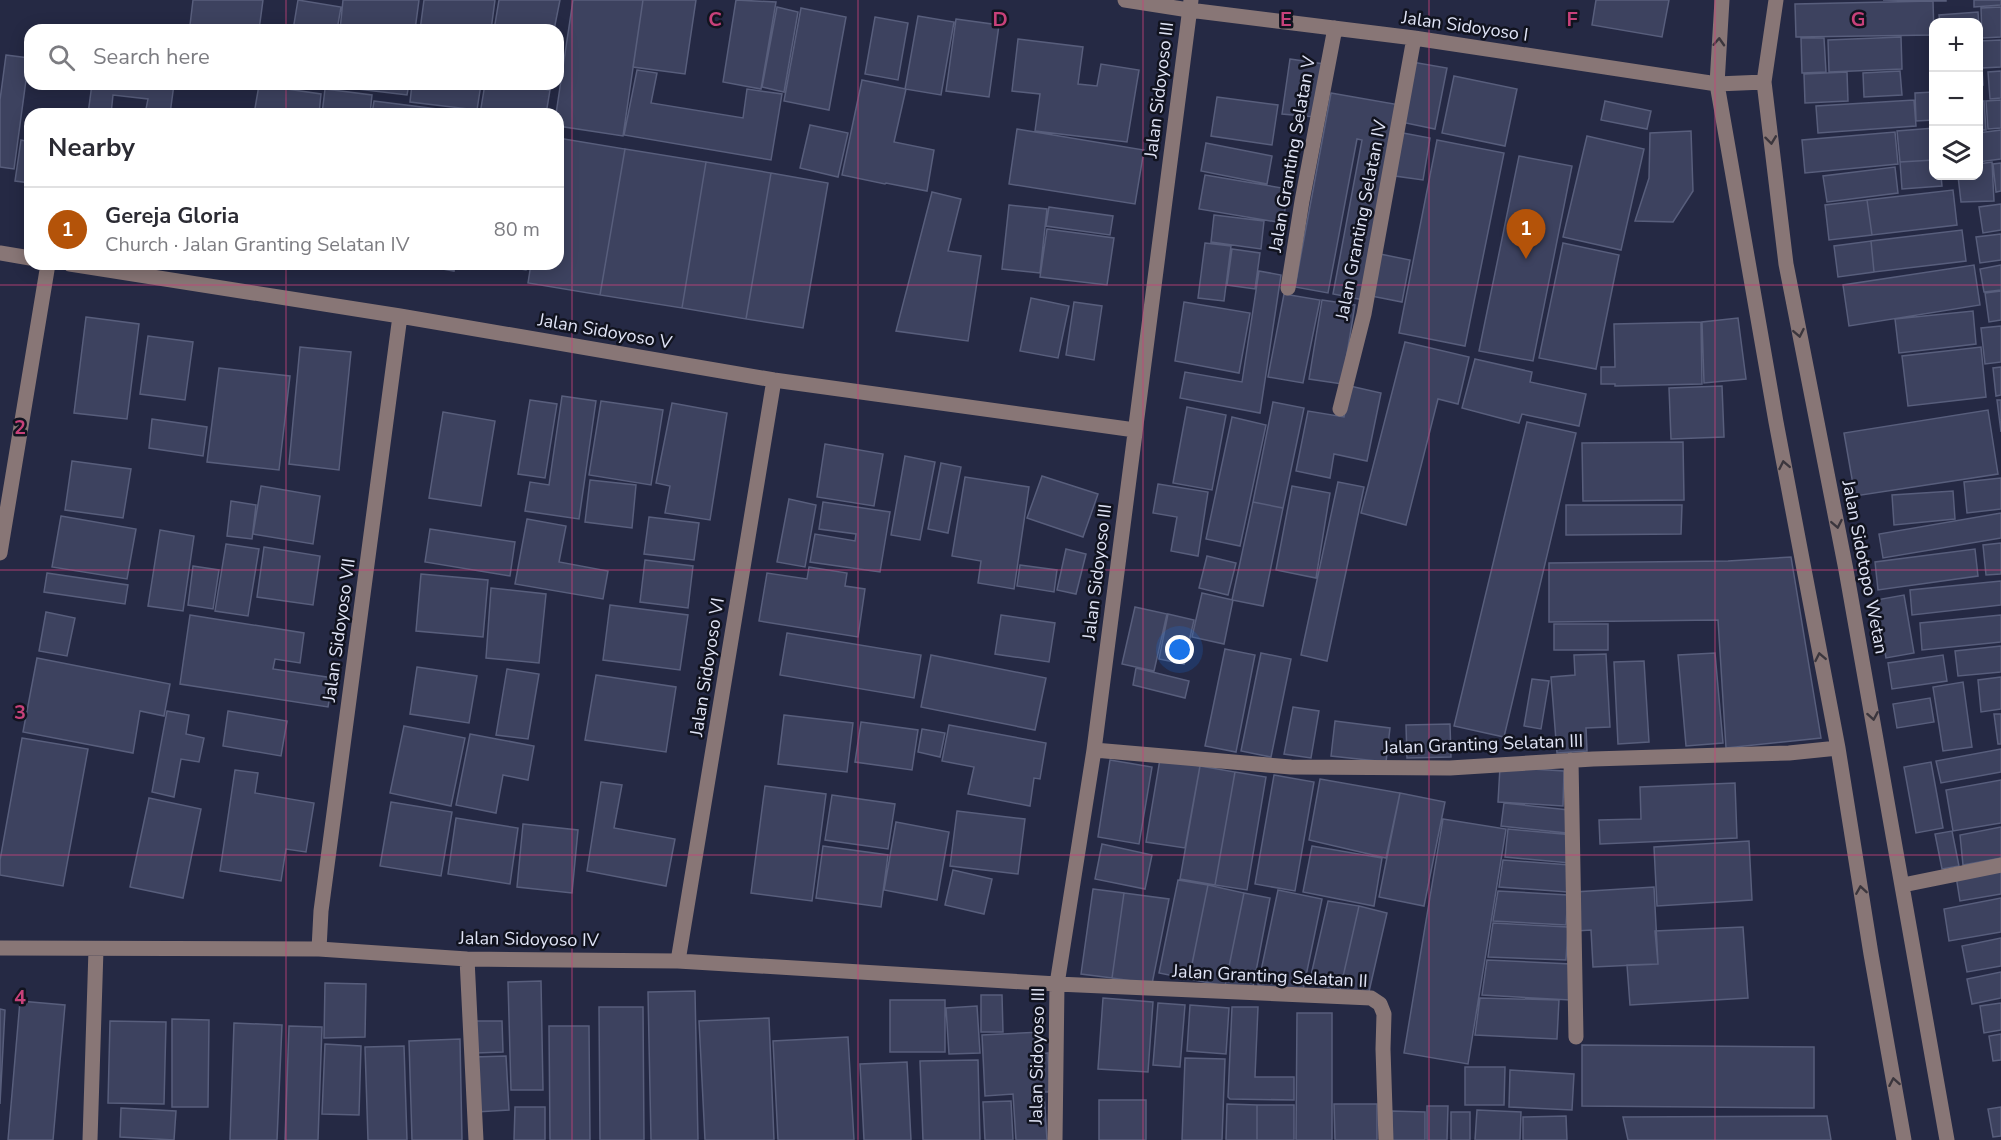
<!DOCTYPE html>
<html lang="en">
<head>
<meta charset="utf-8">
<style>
  :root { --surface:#fff; --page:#f7f7f7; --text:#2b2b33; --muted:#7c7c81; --line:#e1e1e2; --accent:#b45309 }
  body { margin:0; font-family:"Nunito Sans",sans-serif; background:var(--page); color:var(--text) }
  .controls { position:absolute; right:18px; top:18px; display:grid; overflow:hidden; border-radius:12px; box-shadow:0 3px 15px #0003 }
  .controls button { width:54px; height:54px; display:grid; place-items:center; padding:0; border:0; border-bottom:2px solid var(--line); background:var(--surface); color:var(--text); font:30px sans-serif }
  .you { position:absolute; left:1180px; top:650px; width:21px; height:21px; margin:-15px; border:4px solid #fff; border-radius:50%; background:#1a73e8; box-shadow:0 0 0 9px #1a73e833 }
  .badge { display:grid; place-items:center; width:39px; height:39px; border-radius:50%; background:var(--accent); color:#fff; font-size:20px; font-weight:700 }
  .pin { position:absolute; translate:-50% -50px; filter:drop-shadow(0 2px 3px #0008) }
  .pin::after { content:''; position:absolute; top:32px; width:21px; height:18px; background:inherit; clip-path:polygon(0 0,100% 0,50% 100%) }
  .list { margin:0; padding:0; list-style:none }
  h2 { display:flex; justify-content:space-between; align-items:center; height:78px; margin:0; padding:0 24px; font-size:26px }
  h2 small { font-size:20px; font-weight:400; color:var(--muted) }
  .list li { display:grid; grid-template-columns:39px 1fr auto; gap:18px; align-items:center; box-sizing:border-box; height:84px; padding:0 24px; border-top:2px solid var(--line) }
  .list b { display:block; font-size:22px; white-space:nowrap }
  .list p { margin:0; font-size:20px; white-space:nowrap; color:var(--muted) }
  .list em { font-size:20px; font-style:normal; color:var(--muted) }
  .icon { flex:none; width:33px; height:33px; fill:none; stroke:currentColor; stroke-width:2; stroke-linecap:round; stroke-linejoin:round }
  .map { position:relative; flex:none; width:2001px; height:1140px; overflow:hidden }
  .search { position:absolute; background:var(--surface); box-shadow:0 3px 15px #0003; left:24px; top:24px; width:540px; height:66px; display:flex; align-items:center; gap:15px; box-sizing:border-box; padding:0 21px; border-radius:18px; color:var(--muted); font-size:22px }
  .panel { position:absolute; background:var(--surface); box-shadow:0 3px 15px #0003; left:24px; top:108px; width:540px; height:162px; border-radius:18px }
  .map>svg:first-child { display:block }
</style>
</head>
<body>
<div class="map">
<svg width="2001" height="1140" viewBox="0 0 2001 1140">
  <rect width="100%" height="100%" fill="#252944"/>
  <path fill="#3d425f" stroke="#585e7c" stroke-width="1.5" d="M193 0H263L259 30H228L190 25Z
    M298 0 341 7 337 30H293Z
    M343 0H419L415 30H340Z
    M424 0H495L491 30H420Z
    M499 0H560L554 30H494Z
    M573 0H643L623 136 558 126V114H556Z
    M643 0H696L685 74 633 67Z
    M736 0 776 2 761 89 723 82Z
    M1596 0H1669L1662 37 1592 25Z
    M1883 0H1946V1Z
    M1974 0H2001V5L1974 7Z
    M1933 1 1934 35 1796 37 1795 4Z
    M777 7 798 12 784 92 762 87Z
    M2001 7V37L1982 38 1981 8Z
    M801 8 846 17 829 110 784 101Z
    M1978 12 1980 41 2001 40V67L1982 68 1983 85H1978V22H1940L1939 15Z
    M918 16 954 22 941 95 905 89Z
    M875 17 908 23 898 80 865 74Z
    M956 19 999 25 989 97 946 91Z
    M1901 37 1902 69 1829 72 1828 40Z
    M1801 38H1824L1826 72 1802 73Z
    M1018 39 1083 47 1078 84 1097 86 1101 64 1139 70 1127 142 1035 131 1040 94 1012 91Z
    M6 55 29 58 14 169 0 167V100Z
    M1290 59 1324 64 1315 117 1282 114Z
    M1412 62 1447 68 1435 129 1401 122Z
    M637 70 657 73 651 103 743 118 747 89 782 94 771 160 624 135Z
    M1900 71 1902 95 1864 97 1863 73Z
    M2001 71V98L1990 99 1988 72Z
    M1847 72 1848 101 1805 103 1804 74Z
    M1454 76 1517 89 1505 146 1442 133Z
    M862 80 906 89 894 142 934 150 927 191 886 183 885 184 842 175Z
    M92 84H174L170 114H145L148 99 113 95 111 114H88Z
    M333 84H409L407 95 333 86Z
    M412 84H481L477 110 410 102Z
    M485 84H515L550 90 546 114H480Z
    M259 85 321 94 319 114H254Z
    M325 89 372 95 370 114H322Z
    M1934 92V120L1916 121 1915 93Z
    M1331 93 1400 105 1364 300 1333 294 1362 140 1357 139 1328 293 1295 287Z
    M1217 97 1278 105 1272 145 1211 136Z
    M1914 100 1916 126 1818 133 1816 106Z
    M2001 100V128L1988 129 1986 101Z
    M374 101 453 111V114H372Z
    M1605 101 1651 111 1647 129 1601 120Z
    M1984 101 1986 130H1978V102Z
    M214 110 243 113V114H213Z
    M810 125 848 133 838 177 800 168Z
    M1934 128V160L1900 162 1897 131Z
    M1017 129 1144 150 1135 204 1009 184Z
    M2001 130V159L1978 162V133Z
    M1691 131 1693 191 1673 222 1635 221 1649 178 1650 133Z
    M1895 132 1898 164 1805 173 1802 140Z
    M1403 133 1430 138 1423 180 1395 176Z
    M1587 136 1644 149 1621 250 1563 237Z
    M558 138 625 149 600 295 528 283 531 264H558Z
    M21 140 30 142V183L15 181Z
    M1437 140 1504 153 1465 346 1399 333Z
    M1206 143 1272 156 1267 184 1201 171Z
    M625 149 706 162 682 308 600 295Z
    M1519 156 1572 166 1533 361 1479 351Z
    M1934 160V176H1941L1942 186 1902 189 1900 162Z
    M706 162 771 173 746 319 682 308Z
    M1992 162 1994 201 1961 202 1958 176H1978V164Z
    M2001 163V191L1996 192 1993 164Z
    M1895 167 1898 193 1827 202 1823 176Z
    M771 173 828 183 803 328 746 319Z
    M1205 175 1288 189 1283 223 1199 209Z
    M1953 190 1957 225 1872 235 1867 200Z
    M932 192 961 199 948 251 981 256 968 341 896 331Z
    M1867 200 1872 235 1829 240 1825 205Z
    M2001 204V230L1983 233 1979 207Z
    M1009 205 1047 209 1040 273 1002 269Z
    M1049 207 1113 216 1110 235 1046 226Z
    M1214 215 1264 221 1261 249 1211 242Z
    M1047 229 1114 238 1107 285 1040 277Z
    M1962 230 1966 261 1874 272 1871 241Z
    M2001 234V260L1980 263 1976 237Z
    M1871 241 1874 272 1838 277 1834 246Z
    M1205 243 1231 246 1224 301 1198 298Z
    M1563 243 1619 255 1596 369 1539 358Z
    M1232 249 1260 253 1255 289 1227 285Z
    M1380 254 1410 260 1402 302 1371 296Z
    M416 264H455L454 271Z
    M491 264H527L526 270Z
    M1974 265 1980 305 1849 326 1843 285Z
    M2001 265V290L1984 292 1980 269Z
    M1259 271 1281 275 1260 413 1180 398 1185 372 1242 382Z
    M2001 291V320L1989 322 1985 293Z
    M1284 294 1320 300 1303 383 1268 377Z
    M1031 298 1069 306 1058 358 1020 351Z
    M1322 300 1355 305 1342 384 1309 379Z
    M1074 302 1102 306 1094 360 1066 355Z
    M1184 302 1250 313 1239 373 1175 361Z
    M1973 311 1976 344 1899 353 1895 319Z
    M86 317 139 324 127 419 74 413Z
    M1738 318 1746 379 1704 383 1702 322Z
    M1701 322 1702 384 1615 386V384H1601V367H1615L1614 324Z
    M2001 326V362L1985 364 1981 328Z
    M148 336 193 342 185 400 140 394Z
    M1405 342 1469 357 1458 404 1438 399 1406 525 1361 513Z
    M300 347 351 352 339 470 289 464Z
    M1981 347 1986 397 1908 406 1902 356Z
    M1475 359 1532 372 1530 382 1586 394 1579 426 1522 414 1519 423 1462 408Z
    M2001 367V395L1996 396 1993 368Z
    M219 368 290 376 279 470 207 462Z
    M1350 386 1381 393 1367 461 1334 454 1330 478 1296 471 1308 411 1344 417Z
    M1722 386 1724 437 1671 439 1669 388Z
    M562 396 596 401 579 519 525 511 530 482 549 485Z
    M530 400 557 404 545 478 518 474Z
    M1997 400H2001V432Z
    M601 401 663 410 651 485 589 475Z
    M1273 402 1304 408 1283 508 1253 502Z
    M672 403 727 413 710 520 665 513 670 486 656 483Z
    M1187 407 1226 415 1212 490 1173 483Z
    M1988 410 1998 474 1855 496 1844 433Z
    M443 412 495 421 481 506 429 498Z
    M1232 417 1266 425 1240 546 1206 539Z
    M152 419 207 427 203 456 149 448Z
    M1527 422 1576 433 1504 737 1454 726Z
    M1683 442 1684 500 1583 501 1582 443Z
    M825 444 883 454 874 506 817 497Z
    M905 456 935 462 920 540 891 535Z
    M72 461 131 469 123 518 65 510Z
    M941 463 961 467 948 533 928 529Z
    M1042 476 1098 494 1083 537 1027 518Z
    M965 477 1029 487 1014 589 978 583 981 561 952 556Z
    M2001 478V509L1967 513 1964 482Z
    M590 480 636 485 632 528 585 522Z
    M1338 482 1364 487 1327 661 1301 655Z
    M1158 484 1208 492 1198 556 1171 551 1177 517 1153 513Z
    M261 486 320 496 313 544 253 534Z
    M1292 486 1330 493 1316 578 1276 570Z
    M1953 491 1955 519 1894 525 1892 495Z
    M789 499 816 505 805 567 777 562Z
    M231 501 256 505 252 539 227 536Z
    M823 502 890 512 880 572 810 562 815 534 855 541 856 534 819 529Z
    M1253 502 1283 508 1263 606 1232 600Z
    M1566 505H1682L1681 534 1566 535Z
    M2001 513V538L1883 558 1879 534Z
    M61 516 136 529 127 579 52 567Z
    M649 517 699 523 694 560 644 554Z
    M527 519 566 526 559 562 608 571 603 599 515 584Z
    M430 529 515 542 510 576 425 562Z
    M160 530 194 536 183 611 148 606Z
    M2001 543V574L1986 575 1983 545Z
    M226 544 259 549 248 616 215 611Z
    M264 547 320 556 313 605 257 597Z
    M1066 549 1086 554 1076 594 1057 590Z
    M1975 549 1978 576 1878 590 1875 562Z
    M1207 556 1236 563 1228 595 1199 588Z
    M1791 557 1821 738 1726 748 1718 620 1549 622V563L1728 561Z
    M645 560 693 566 688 608 640 602Z
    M1020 565 1057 570 1054 592 1017 586Z
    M193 566 219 570 213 609 188 605Z
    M809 567 847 573 845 586 865 589 858 637 759 621 767 573 807 579Z
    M47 573 128 585 125 604 44 592Z
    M421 574 488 580 483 637 416 631Z
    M2001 581V605L1912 615 1910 590Z
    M491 588 546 594 539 663 486 658Z
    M1202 593 1233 600 1224 644 1192 637Z
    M1904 595 1914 653 1886 658 1876 600Z
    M610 605 688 615 680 670 603 660Z
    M1135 607 1167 614 1154 671 1122 664Z
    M46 612 75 618 67 656 39 651Z
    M1168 614 1194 620 1184 664 1159 659Z
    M190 615 304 633 300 663 275 659 273 669 333 678 328 707 180 684Z
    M1001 615 1055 623 1049 662 995 654Z
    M2001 615V642L1922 650 1920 623Z
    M1554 624H1608V650H1554Z
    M787 633 921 655 914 698 780 675Z
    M2001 646V672L1958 676 1955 651Z
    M1225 649 1255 655 1236 752 1205 746Z
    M1261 653 1291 659 1271 757 1241 751Z
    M1715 653 1723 743 1686 746 1678 655Z
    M1606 654 1610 727 1586 728 1587 751 1557 753 1551 677 1575 675 1574 655Z
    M931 655 1046 678 1035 730 921 707Z
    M1943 655 1947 681 1892 689 1888 663Z
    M37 658 170 684 164 716 140 711 133 753 23 732Z
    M1644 661 1649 742 1618 744 1614 662Z
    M417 667 477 676 469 723 410 714Z
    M1136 668 1189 681 1185 698 1133 685Z
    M507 669 539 674 528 739 496 735Z
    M596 675 676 687 666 752 585 740Z
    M2001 677V709L1981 712 1978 680Z
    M1532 679 1549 681 1541 729 1524 726Z
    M1963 682 1972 747 1943 751 1933 687Z
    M1930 698 1934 722 1897 728 1893 704Z
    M1293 707 1319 711 1311 758 1284 754Z
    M167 711 189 715 186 734 204 738 199 762 181 759 174 797 152 792Z
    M228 711 287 721 281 756 223 746Z
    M1994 714H2001V744H1998Z
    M784 715 853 723 847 772 778 764Z
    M1335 721 1390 728 1386 762 1331 756Z
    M861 722 918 730 912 770 855 762Z
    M1450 724 1451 757 1407 758 1406 725Z
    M949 725 1046 743 1040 779 1034 778 1030 806 968 794 974 767 942 761Z
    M404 726 465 738 451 806 390 793Z
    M922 729 945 733 940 757 918 752Z
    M470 734 534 746 528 780 503 775 496 813 456 805Z
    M22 738 88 749 63 886 0 875V860Z
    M2001 749V772L1941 783 1936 761Z
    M1160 759 1200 766 1185 848 1146 842Z
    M1110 760 1152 767 1139 844 1098 837Z
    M1931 762 1943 828 1916 833 1904 767Z
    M1200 766 1235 772 1215 885 1180 879Z
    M1500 767 1564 771 1563 806 1498 802Z
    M235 770 258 773 255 793 314 803 306 852 286 849 281 881 220 871Z
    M1235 772 1266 777 1247 890 1215 885Z
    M1274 775 1314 782 1295 891 1255 884Z
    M1320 779 1400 793 1386 858 1309 840Z
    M2001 780V823L1953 831 1946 790Z
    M601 782 622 785 614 828 675 839 666 886 587 871Z
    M1735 783 1737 838 1600 844 1599 820 1641 819 1640 787Z
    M765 786 826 794 812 901 751 893Z
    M1400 793 1445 802 1424 906 1379 897Z
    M832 795 895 804 888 849 825 840Z
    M149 798 201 809 183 898 130 887Z
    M391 802 452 812 441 876 380 866Z
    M1504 803 1569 810 1567 833 1501 826Z
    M957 811 1025 819 1018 874 950 866Z
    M456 818 518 828 510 884 448 874Z
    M1443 819 1506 829 1468 1064 1404 1053Z
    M896 822 949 832 937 900 884 890Z
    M523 824 578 830 572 893 517 887Z
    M2001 827V858L1963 865 1960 835Z
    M1508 829 1573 835 1570 863 1505 857Z
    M1952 831 1959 866 1942 869 1935 834Z
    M1749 841 1752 900 1657 906 1654 847Z
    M1102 844 1152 855 1145 889 1095 879Z
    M823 846 888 855 881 907 816 898Z
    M1312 846 1382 858 1374 906 1303 892Z
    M1503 860 1570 865 1568 892 1499 887Z
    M2001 868V894L1960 901 1956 876Z
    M953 870 992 879 984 914 945 905Z
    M1178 880 1208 885 1189 979 1159 973Z
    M1208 885 1244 893 1225 986 1189 979Z
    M1654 887 1658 964 1593 967 1591 930 1576 931 1574 892Z
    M1093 889 1124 893 1112 978 1081 974Z
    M1278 890 1322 899 1302 995 1258 985Z
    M1498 891 1568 895 1566 925 1493 921Z
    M1124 893 1169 899 1152 984 1112 978Z
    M1244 893 1270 898 1252 992 1225 986Z
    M2001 898V932L1949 941 1944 909Z
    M1328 901 1359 906 1340 990 1309 984Z
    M1359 906 1387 913 1368 996 1340 990Z
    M1493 923 1568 927 1566 960 1488 957Z
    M1743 927 1748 998 1630 1005 1627 965 1658 964 1655 931Z
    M2001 938V966L1967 972 1962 946Z
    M1487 960 1571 964 1570 1000 1482 995Z
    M2001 972V998L1972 1004 1967 979Z
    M541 981 543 1090H511L508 982Z
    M325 983 366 984 365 1037 324 1038Z
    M695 991 698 1140H651L648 992Z
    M981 995H1002L1003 1032H981Z
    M1103 998 1153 1002 1148 1072 1098 1069Z
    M1480 998 1559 1000 1557 1039 1475 1035Z
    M890 1000H945V1052H890Z
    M20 1001 65 1005 53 1140H8Z
    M1158 1003 1185 1005 1180 1067 1153 1065Z
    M2001 1003V1030L1984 1033 1980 1006Z
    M1190 1005 1229 1008 1226 1054 1187 1051Z
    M977 1006 980 1053 949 1054 946 1008Z
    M599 1007H643L644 1140H600Z
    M1232 1007H1258L1255 1077H1294V1100L1230 1099 1228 1097Z
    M0 1009 5 1010 0 1104Z
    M1297 1013H1332V1140H1296Z
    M769 1018 774 1140H705L699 1021Z
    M172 1019 209 1020 208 1107H172Z
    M110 1021 166 1022 164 1104 108 1103Z
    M475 1021H502L503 1052 476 1053Z
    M234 1023 282 1025 277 1140H230Z
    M289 1026 322 1027 318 1140H285Z
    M549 1026H589L590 1140H550Z
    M1041 1032 1042 1054 1048 1053 1050 1092H1044L1047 1140H1016L1013 1094 985 1096 982 1035Z
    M2001 1034V1060L1993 1061 1989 1036Z
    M848 1037 854 1140H778L773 1041Z
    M460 1039 462 1140H412L409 1041Z
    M325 1044 361 1046 359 1115 322 1114Z
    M1582 1045 1814 1047V1108L1582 1106Z
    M404 1046 407 1140H368L365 1047Z
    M506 1056 509 1110 476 1112 474 1057Z
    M1185 1058 1225 1059 1222 1140H1182Z
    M978 1060 980 1140H923L920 1061Z
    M907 1062 911 1140H864L860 1064Z
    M1465 1067H1505L1504 1105H1465Z
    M1510 1070 1574 1074 1572 1110 1509 1107Z
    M1099 1100H1146V1140H1099Z
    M1011 1101 1013 1140H985L983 1102Z
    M1227 1104 1257 1105V1140H1226Z
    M1334 1104H1377V1140H1335Z
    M1257 1105H1294V1140H1257Z
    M1427 1106H1448L1447 1140H1427Z
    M515 1107H545V1140H514Z
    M2001 1107V1136L1993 1137 1988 1109Z
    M121 1108 176 1111 174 1140 120 1137Z
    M1477 1110 1521 1112 1520 1140H1475Z
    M1392 1111 1425 1112V1140H1392Z
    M1451 1112H1470V1140H1451Z
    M1566 1116 1567 1140H1523V1117Z
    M1827 1116 1831 1140H1628L1623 1117Z"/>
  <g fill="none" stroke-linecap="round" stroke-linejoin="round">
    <path stroke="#887676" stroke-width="15" d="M1125 0 1189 10 1414 38 1717 84 1764 82
      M1722 0 1717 84 1776 422 1838 748 1871 954 1904 1140
      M1776 0 1764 82 1786 264 1846 570 1947 1140
      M0 253 30 258
      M70 264 400 316 774 380 1135 430
      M1288 288 1302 201 1335 28
      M1340 409 1364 314 1414 38
      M0 553 48 264
      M1094 750 1291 767 1450 768 1593 759 1789 753 1838 748
      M1571 760 1576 1037
      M1903 885 2001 865
      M0 948 319 949 467 959 678 961 1057 984 1371 998 1380 1004 1384 1014 1383 1049 1386 1140
      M319 949 321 911 400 316
      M467 959 476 1140
      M678 961 774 380
      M90 1140 96 949
      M1055 1140 1057 984 1094 750 1191 0"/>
  </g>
  <defs><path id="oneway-chevron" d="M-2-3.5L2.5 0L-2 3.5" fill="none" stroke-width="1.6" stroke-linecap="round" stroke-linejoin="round" transform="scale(1.5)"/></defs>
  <g stroke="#3b363d">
    <use href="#oneway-chevron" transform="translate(1719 42) rotate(-87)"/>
    <use href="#oneway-chevron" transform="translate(1771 140) rotate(83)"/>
    <use href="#oneway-chevron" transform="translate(1799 333) rotate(79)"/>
    <use href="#oneway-chevron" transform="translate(1784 465) rotate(-101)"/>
    <use href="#oneway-chevron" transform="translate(1837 524) rotate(79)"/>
    <use href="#oneway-chevron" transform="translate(1820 657) rotate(-101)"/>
    <use href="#oneway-chevron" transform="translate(1873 716) rotate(80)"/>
    <use href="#oneway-chevron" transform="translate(1861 890) rotate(-99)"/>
    <use href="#oneway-chevron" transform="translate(1894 1082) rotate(-100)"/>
  </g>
  <path fill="none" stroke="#c8417a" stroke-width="1.5" stroke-opacity="0.55" d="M286 0V30M572 0V1140M858 0V1140M1143 0V1140M1429 0V1140M1715 0V1140M286 84V114M286 264V1140M0 285H2001M0 570H2001M0 855H2001"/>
  <g text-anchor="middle" stroke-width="5" stroke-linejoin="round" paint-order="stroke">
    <g font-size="18" fill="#e0e4f6" stroke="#11131f">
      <text transform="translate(1465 26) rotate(8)" y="6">Jalan Sidoyoso I</text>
      <text transform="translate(1159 90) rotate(-83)" y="6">Jalan Sidoyoso III</text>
      <text transform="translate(1292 154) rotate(-80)" y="6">Jalan Granting Selatan V</text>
      <text transform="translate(1361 220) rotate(-79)" y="6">Jalan Granting Selatan IV</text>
      <text transform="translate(605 331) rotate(10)" y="6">Jalan Sidoyoso V</text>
      <text transform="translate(1865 567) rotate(79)" y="6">Jalan Sidotopo Wetan</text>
      <text transform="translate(1097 572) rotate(-83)" y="6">Jalan Sidoyoso III</text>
      <text transform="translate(339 630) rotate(-82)" y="6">Jalan Sidoyoso VII</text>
      <text transform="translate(707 667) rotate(-81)" y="6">Jalan Sidoyoso VI</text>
      <text transform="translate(1483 744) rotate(-2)" y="6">Jalan Granting Selatan III</text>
      <text transform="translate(529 939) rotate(1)" y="6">Jalan Sidoyoso IV</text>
      <text transform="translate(1270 976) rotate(3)" y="6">Jalan Granting Selatan II</text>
      <text transform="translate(1037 1056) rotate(-89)" y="6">Jalan Sidoyoso III</text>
    </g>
  </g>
  <g font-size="20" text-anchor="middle" font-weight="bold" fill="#c8417a" stroke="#11131f" stroke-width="5" stroke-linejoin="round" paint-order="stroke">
    <text x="715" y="26">C</text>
    <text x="1000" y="26">D</text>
    <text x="1286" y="26">E</text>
    <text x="1572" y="26">F</text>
    <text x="1858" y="26">G</text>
    <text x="20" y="434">2</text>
    <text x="20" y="719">3</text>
    <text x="20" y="1004">4</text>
  </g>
</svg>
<div class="controls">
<button>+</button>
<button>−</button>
<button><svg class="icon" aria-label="layers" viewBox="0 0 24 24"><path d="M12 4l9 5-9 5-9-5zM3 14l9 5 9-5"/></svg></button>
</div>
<div class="you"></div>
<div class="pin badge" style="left:1526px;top:259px">1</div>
<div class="search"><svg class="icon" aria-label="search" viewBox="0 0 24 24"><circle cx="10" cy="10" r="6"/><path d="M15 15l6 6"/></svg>Search here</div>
<section class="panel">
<h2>Nearby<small></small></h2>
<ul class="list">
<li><span class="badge">1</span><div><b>Gereja Gloria</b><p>Church · Jalan Granting Selatan IV</p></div><em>80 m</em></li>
</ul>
</section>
</div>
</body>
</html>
